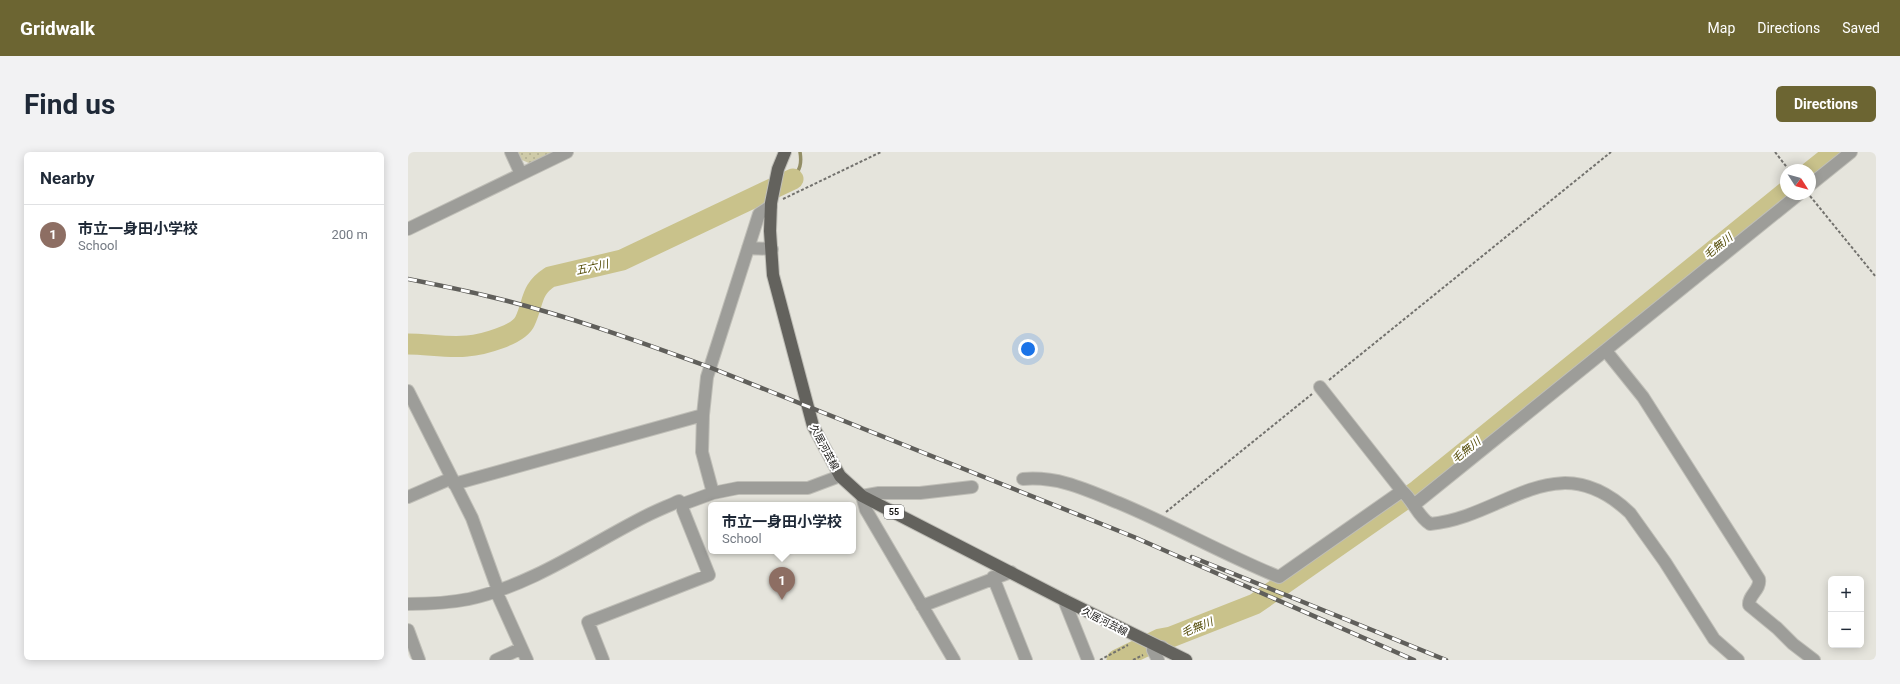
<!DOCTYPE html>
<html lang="en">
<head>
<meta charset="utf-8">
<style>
  :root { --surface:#fff; --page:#f2f2f3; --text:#1f2937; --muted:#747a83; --line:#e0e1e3; --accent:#6c6532 }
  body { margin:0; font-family:Roboto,"Noto Sans JP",sans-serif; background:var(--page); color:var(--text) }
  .controls { position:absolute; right:12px; bottom:12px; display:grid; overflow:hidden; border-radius:6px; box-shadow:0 2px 10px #0003 }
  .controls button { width:36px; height:36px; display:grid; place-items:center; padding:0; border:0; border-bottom:1px solid var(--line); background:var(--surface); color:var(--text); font:20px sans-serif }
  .compass { position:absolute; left:1372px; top:12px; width:36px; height:36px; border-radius:50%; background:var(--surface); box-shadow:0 2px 10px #0003; rotate:126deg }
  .you { position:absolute; left:620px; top:197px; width:14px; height:14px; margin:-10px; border:3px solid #fff; border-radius:50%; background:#1a73e8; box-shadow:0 0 0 6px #1a73e833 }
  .badge { display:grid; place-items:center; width:26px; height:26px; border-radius:50%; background:var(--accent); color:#fff; font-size:13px; font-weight:700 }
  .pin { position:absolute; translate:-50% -33px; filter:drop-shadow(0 1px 2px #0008) }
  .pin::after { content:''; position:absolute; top:21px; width:14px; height:12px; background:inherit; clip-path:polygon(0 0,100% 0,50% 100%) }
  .popup { position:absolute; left:300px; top:350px; width:148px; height:52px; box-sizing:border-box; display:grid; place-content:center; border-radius:6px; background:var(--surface); filter:drop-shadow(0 1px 3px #0005); font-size:13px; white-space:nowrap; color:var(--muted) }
  .popup b { font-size:15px; color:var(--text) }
  .popup::after { content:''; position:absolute; left:50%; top:100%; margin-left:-8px; border:8px solid transparent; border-top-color:var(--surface) }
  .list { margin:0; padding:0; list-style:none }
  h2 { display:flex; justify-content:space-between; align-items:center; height:52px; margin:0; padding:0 16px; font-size:17px }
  h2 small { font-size:13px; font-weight:400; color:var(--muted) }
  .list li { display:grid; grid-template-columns:26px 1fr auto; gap:12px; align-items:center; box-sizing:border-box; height:60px; padding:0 16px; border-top:1px solid var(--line) }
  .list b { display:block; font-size:15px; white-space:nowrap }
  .list p { margin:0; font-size:13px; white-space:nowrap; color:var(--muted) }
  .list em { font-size:13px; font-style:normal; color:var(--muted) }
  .map { position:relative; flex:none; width:1468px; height:508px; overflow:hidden; border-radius:6px }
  header { display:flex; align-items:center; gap:24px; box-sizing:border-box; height:56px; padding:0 20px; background:var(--accent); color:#fff }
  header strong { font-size:19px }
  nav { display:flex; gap:22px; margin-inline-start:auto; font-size:14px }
  .intro { display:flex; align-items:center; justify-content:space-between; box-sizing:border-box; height:96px; padding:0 24px }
  h1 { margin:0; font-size:28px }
  .button { padding:10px 18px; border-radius:6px; background:var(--accent); color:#fff; font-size:14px; font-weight:700 }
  main { display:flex; gap:24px; padding:0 24px }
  aside { flex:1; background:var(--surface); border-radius:6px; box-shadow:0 2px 10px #0003 }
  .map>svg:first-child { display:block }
</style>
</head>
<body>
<header>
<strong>Gridwalk</strong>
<nav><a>Map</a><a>Directions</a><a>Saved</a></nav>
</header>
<div class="intro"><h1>Find us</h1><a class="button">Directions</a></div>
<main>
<aside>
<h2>Nearby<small></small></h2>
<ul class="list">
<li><span class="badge" style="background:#8d6e63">1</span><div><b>市立一身田小学校</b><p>School</p></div><em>200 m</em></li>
</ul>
</aside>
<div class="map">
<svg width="1468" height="508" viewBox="0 0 1468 508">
  <defs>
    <pattern id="park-dots" width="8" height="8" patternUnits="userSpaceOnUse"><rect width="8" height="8" fill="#cecaa8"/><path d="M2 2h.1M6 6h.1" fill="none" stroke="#b0ad90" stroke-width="1.8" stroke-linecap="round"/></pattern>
  </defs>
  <rect width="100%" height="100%" fill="#e5e4dc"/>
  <path fill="url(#park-dots)" d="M110 0H146L123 12 114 8Z"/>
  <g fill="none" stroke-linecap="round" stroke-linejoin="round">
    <path stroke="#938e66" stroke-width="3.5" d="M385 27C392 17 394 12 392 0"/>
    <path stroke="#c9c28b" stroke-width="21" d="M1402 20 1427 0
      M0 192C19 192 40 196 59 194 74 193 111 183 117 169 126 150 122 138 142 125L214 108 385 27
      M709 508 752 487 763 485 847 452 1010 338 1378 40"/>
    <defs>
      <path id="street" d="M103 0 113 22
        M1402 33 1443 0
        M0 77 159 0
        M340 96 364 97
        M1198 199 1235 245 1351 427C1353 438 1340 443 1341 453L1369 476 1385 492 1406 508
        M912 235 994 339
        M0 239 64 366 90 438
        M615 327C651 324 679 338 711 351 766 374 817 403 871 425L994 339C1005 348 1010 365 1022 372 1097 365 1148 291 1222 361L1257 410 1306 487 1330 508
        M46 332 295 263
        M305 341 294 300 295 263 299 225 351 62 363 54
        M0 345 44 326
        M1007 352 1391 42
        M585 425 618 508
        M88 439 119 508
        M656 448 680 508
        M0 452C20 452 41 451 61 447 123 433 176 396 232 367 245 360 258 355 271 349L275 352 305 341 330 336H400L432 324
        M514 454 603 420
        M0 478 11 508
        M88 508 112 497
        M195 508 180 470 301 423 275 358V352
        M546 508 458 358 454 344 471 341H512L564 335
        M750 508 745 498 754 495"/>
      <path id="primary" d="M377 0 370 17 363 51 362 79 365 123 405 274 432 324 454 344 656 448 778 508"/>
    </defs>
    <use href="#street" stroke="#bfbeb7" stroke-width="14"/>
    <use href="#primary" stroke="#bfbeb7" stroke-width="14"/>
    <path stroke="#73726e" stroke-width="2" stroke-dasharray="3 2" stroke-linecap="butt" d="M1367 0 1381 18
      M1402 44 1468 125
      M375 47 473 0
      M921 228 1203 0
      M758 360 904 242
      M692 508 720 493
      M725 508 735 503"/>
    <use href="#street" stroke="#9d9d99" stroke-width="12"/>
    <use href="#primary" stroke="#63625d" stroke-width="12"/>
    <defs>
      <path id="rail" d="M0 127C25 132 50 137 75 143 152 161 227 188 301 215L726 385 1006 508
        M784 405 1038 508"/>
    </defs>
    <use href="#rail" stroke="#605f5b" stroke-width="4.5"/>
    <use href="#rail" stroke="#fff" stroke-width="3" stroke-dasharray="9" stroke-linecap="butt"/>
  </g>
  <g text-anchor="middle" stroke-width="4" stroke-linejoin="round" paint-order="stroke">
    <rect fill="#fff" stroke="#5a5a58" stroke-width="1" x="476" y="353" width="20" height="14" rx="3"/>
    <g font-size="9" font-weight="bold" fill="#141311">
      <text x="486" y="363">55</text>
    </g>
    <g font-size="10" fill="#141311" stroke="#fff">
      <text transform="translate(417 295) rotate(62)" y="4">久居河芸線</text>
      <text transform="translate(697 469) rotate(27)" y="4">久居河芸線</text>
    </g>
    <g font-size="11" font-style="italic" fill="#544c08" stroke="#fff">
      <text transform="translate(1310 94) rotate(-39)" y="4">毛無川</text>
      <text transform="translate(184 115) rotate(-13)" y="4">五六川</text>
      <text transform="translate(1058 298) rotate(-39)" y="4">毛無川</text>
      <text transform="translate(789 475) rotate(-22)" y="4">毛無川</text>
    </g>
  </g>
</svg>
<div class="controls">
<button>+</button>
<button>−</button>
</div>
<svg class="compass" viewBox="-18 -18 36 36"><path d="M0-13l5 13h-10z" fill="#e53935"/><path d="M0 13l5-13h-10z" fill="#747a83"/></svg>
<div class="you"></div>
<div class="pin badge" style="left:374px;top:448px;background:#8d6e63">1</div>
<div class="popup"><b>市立一身田小学校</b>School</div>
</div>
</main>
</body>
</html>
